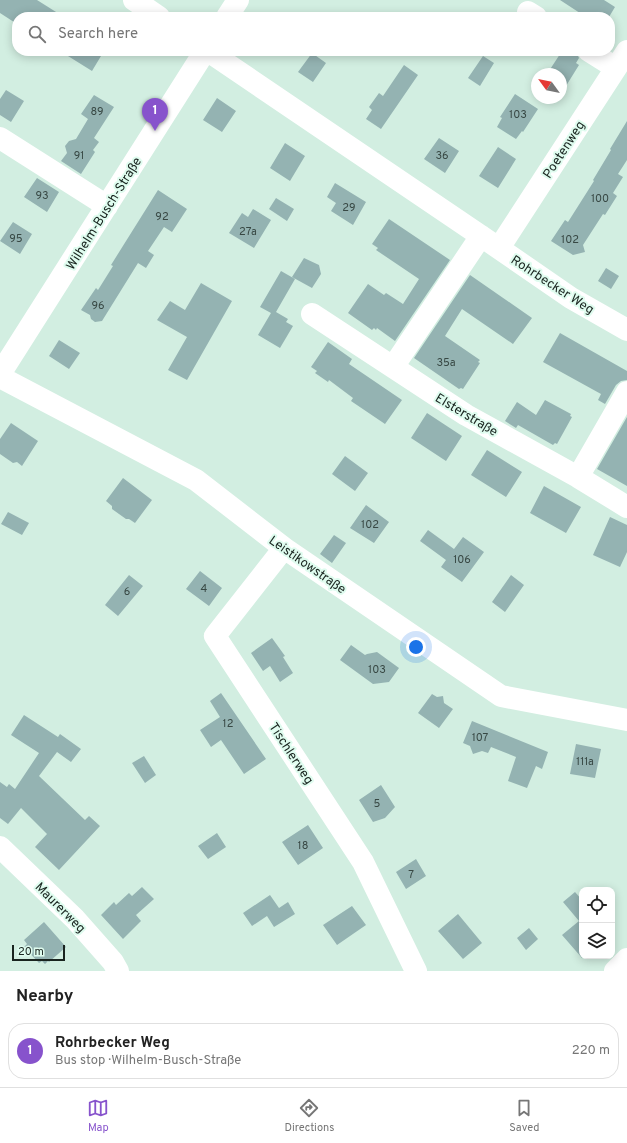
<!DOCTYPE html>
<html lang="en">
<head>
<meta charset="utf-8">
<style>
  :root { --surface:#fff; --page:#f6f6f6; --text:#222; --muted:#767676; --line:#e0e0e0; --accent:#8753cc }
  body { margin:0; font-family:Overpass,sans-serif; background:var(--page); color:var(--text) }
  .controls { position:absolute; right:12px; bottom:12px; display:grid; overflow:hidden; border-radius:8px; box-shadow:0 2px 10px #0003 }
  .controls button { width:36px; height:36px; display:grid; place-items:center; padding:0; border:0; border-bottom:1px solid var(--line); background:var(--surface); color:var(--text); font:20px sans-serif }
  .compass { position:absolute; left:531px; top:68px; width:36px; height:36px; border-radius:50%; background:var(--surface); box-shadow:0 2px 10px #0003; rotate:303deg }
  .scale { position:absolute; left:12px; bottom:10px; width:53px; box-sizing:border-box; padding-left:4px; border:2px solid #19241f; border-top:0; font-size:11px; line-height:14px; white-space:nowrap; color:#19241f; -webkit-text-stroke:3px #dffcef; paint-order:stroke }
  .you { position:absolute; left:416px; top:647px; width:14px; height:14px; margin:-10px; border:3px solid #fff; border-radius:50%; background:#1a73e8; box-shadow:0 0 0 6px #1a73e833 }
  .badge { display:grid; place-items:center; width:26px; height:26px; border-radius:50%; background:var(--accent); color:#fff; font-size:13px; font-weight:700 }
  .pin { position:absolute; translate:-50% -33px; filter:drop-shadow(0 1px 2px #0008) }
  .pin::after { content:''; position:absolute; top:21px; width:14px; height:12px; background:inherit; clip-path:polygon(0 0,100% 0,50% 100%) }
  .list { margin:0; padding:0; list-style:none }
  h2 { display:flex; justify-content:space-between; align-items:center; height:52px; margin:0; padding:0 16px; font-size:17px }
  h2 small { font-size:13px; font-weight:400; color:var(--muted) }
  .list li { display:grid; grid-template-columns:26px 1fr auto; gap:12px; align-items:center; box-sizing:border-box; height:56px; margin:0 8px 8px; padding:0 8px; border:1px solid var(--line); border-radius:16px }
  .list b { display:block; font-size:15px; white-space:nowrap }
  .list p { margin:0; font-size:13px; white-space:nowrap; color:var(--muted) }
  .list em { font-size:13px; font-style:normal; color:var(--muted) }
  .icon { flex:none; width:22px; height:22px; fill:none; stroke:currentColor; stroke-width:2; stroke-linecap:round; stroke-linejoin:round }
  .map { position:relative; flex:none; width:627px; height:971px; overflow:hidden }
  .search { position:absolute; background:var(--surface); box-shadow:0 2px 10px #0003; left:12px; right:12px; top:12px; height:44px; display:flex; align-items:center; gap:10px; box-sizing:border-box; padding:0 14px; border-radius:16px; color:var(--muted); font-size:15px }
  .sheet { height:116px; background:var(--surface) }
  nav { display:flex; justify-content:space-around; align-items:center; box-sizing:border-box; height:56px; border-top:1px solid var(--line); background:var(--surface); font-size:11px; color:var(--muted) }
  nav a { display:grid; justify-items:center; gap:2px }
  nav .on { color:var(--accent) }
  .map>svg:first-child { display:block }
</style>
</head>
<body>
<div class="map">
<svg width="627" height="971" viewBox="0 0 627 971">
  <rect width="100%" height="100%" fill="#d2eee1"/>
  <path fill="#94b3b2" d="M0 0H37L64 17H17V24L0 13Z
    M560 0H604L615 7 609 17H586Z
    M60 51H104L92 71Z
    M562 51H573L577 54 579 58 576 63 579 65 561 94V74H547Z
    M312 53 326 63 313 82 298 72Z
    M483 56 494 63 480 86 468 78Z
    M404 65 418 75 381 129 366 119 372 110 369 107 379 93 383 96Z
    M6 90 24 101 11 122 0 115V99Z
    M515 94 538 109 523 132 522 131 516 139 497 127 502 118 500 117Z
    M94 95 114 107 94 138 99 142 93 150 95 152 81 174 61 161 67 153 65 146 69 141 76 139 88 119 81 114Z
    M217 98 236 111 222 132 203 120Z
    M627 121V160L618 174 623 177 613 193 617 196 605 215 603 214 583 245 585 252 573 255 551 241 565 220 568 222 594 181 593 180 611 150 610 149Z
    M439 138 459 151 445 173 424 159Z
    M285 143 305 156 290 181 270 168Z
    M498 147 516 159 498 188 479 176Z
    M37 178 59 192 47 212 24 197Z
    M335 183 366 202 353 225 331 211 336 203 327 197Z
    M158 190 187 209 172 232 164 227 148 251 154 255 146 268 138 263 102 321 95 322 91 319 90 315 81 310 96 288 98 290 113 266 111 265Z
    M276 198 294 209 287 221 269 209Z
    M253 209 271 220 254 248 229 233 242 213 248 217Z
    M389 219 450 260 395 341 377 328 376 330 374 328 372 330 348 313 368 284 384 295 386 293 403 304 419 279 376 250 378 248 372 244Z
    M13 222 32 234 20 254 0 241Z
    M304 258 319 265 321 274 312 288 292 277Z
    M606 268 619 276 611 289 598 281Z
    M281 271 295 279 276 312 288 319 286 322 293 326 280 348 258 335 271 313 260 307Z
    M470 275 532 318 513 344 462 309 445 336 480 360 478 362 480 363 463 389 461 388 459 389 414 358Z
    M201 283 232 301 187 380 168 370 187 337 157 320 170 301 185 310Z
    M560 333 627 371V380L621 381 616 385 605 404 598 400 601 394 543 362Z
    M59 340 80 353 69 369 49 356Z
    M328 342 352 359 349 364 402 400 385 424 351 401 353 398 329 380 328 382 315 373 317 371 311 367Z
    M545 400 571 414 570 416 572 417 557 444 555 443 553 445 518 425 516 428 505 421 517 402 536 415Z
    M427 413 462 436 446 461 411 438Z
    M627 417V486L597 469Z
    M11 423 38 441 22 466 17 462 13 463 0 454V439Z
    M487 450 522 472 506 497 471 475Z
    M345 456 368 473 355 491 332 474Z
    M123 478 152 500 135 523 129 519H126L112 509V506L106 501Z
    M544 486 581 507 566 533 530 513Z
    M366 505 389 522 374 543 350 528Z
    M8 512 29 523 22 535 1 524Z
    M610 517 627 525V552L620 567 593 555Z
    M428 530 454 549 463 537 484 552 462 582 441 567 446 560 420 541Z
    M334 535 346 543 332 563 320 554Z
    M200 571 222 588 209 606 186 589Z
    M129 575 143 586 118 616 105 605Z
    M511 575 524 585 505 612 492 602Z
    M272 638 285 656 283 657 293 673 280 682 270 666 263 671 251 653Z
    M351 645 365 655 367 654 377 652 399 668 389 682 373 684 340 660Z
    M221 693 266 759 244 774 221 740 211 747 200 730 220 717 210 701Z
    M432 694 437 697 443 696 444 703 453 709 439 728 418 713Z
    M24 715 58 737 60 734 81 749 71 762 57 752 39 776 85 820 89 816 100 826 59 870 35 847 47 834 21 808 8 824 0 818V782L7 787 9 784 15 789 39 753 11 735Z
    M472 721 548 752 542 769 536 766 527 788 508 781 516 757 491 747 488 753 482 751 473 754 470 746 463 743Z
    M576 744 601 749 595 778 570 774Z
    M144 756 156 775 145 783 132 763Z
    M381 785 395 807 385 818 373 822 359 800Z
    M308 825 323 848 298 865 282 842Z
    M217 833 226 847 208 859 198 846Z
    M416 859 426 876 406 889 396 872Z
    M142 887 154 899 136 915 141 921 123 939 101 915 114 902 116 905 129 893 132 896Z
    M575 892 582 900V958L562 935 579 921 563 902Z
    M270 895 279 908 288 902 295 914 274 927 267 916 252 926 243 913Z
    M352 906 366 925 337 945 323 925Z
    M458 914 482 943 463 959 438 931Z
    M44 922 66 947 49 962 48 961 45 964 42 961 39 963 24 947 27 944 24 940Z
    M529 928 538 939 526 950 517 938Z"/>
  <g fill="none" stroke-linecap="round" stroke-linejoin="round">
    <path stroke="#fff" stroke-width="22" d="M134 0 159 17
      M528 12 536 17
      M227 17 238 0
      M208 51 481 236 571 298 627 330
      M589 51 616 68
      M0 138 107 206
      M499 248 627 51
      M312 314 466 415 578 477 627 507
      M393 367 481 236
      M0 374 205 51
      M0 377 196 480 284 548 501 696 627 720
      M578 477 627 392
      M284 548 215 636 363 862 416 971
      M0 847 75 919 113 962 118 971
      M615 971 627 959"/>
  </g>
  <g text-anchor="middle" stroke-width="4" stroke-linejoin="round" paint-order="stroke">
    <g font-size="11" fill="#384844">
      <text x="97" y="115">89</text>
      <text x="518" y="118">103</text>
      <text x="79" y="159">91</text>
      <text x="442" y="159">36</text>
      <text x="42" y="199">93</text>
      <text x="600" y="202">100</text>
      <text x="349" y="211">29</text>
      <text x="162" y="220">92</text>
      <text x="248" y="235">27a</text>
      <text x="16" y="242">95</text>
      <text x="570" y="243">102</text>
      <text x="98" y="309">96</text>
      <text x="446" y="366">35a</text>
      <text x="370" y="528">102</text>
      <text x="462" y="563">106</text>
      <text x="204" y="592">4</text>
      <text x="127" y="595">6</text>
      <text x="377" y="673">103</text>
      <text x="228" y="727">12</text>
      <text x="480" y="741">107</text>
      <text x="585" y="765">111a</text>
      <text x="377" y="807">5</text>
      <text x="303" y="849">18</text>
      <text x="411" y="878">7</text>
    </g>
    <g font-size="13" fill="#19241f" stroke="#dffcef">
      <text transform="translate(563 149) rotate(-57)" y="5">Poetenweg</text>
      <text transform="translate(103 213) rotate(-58)" y="5">Wilhelm-Busch-Straße</text>
      <text transform="translate(553 284) rotate(33)" y="5">Rohrbecker Weg</text>
      <text transform="translate(467 414) rotate(31)" y="5">Elsterstraße</text>
      <text transform="translate(308 564) rotate(35)" y="5">Leistikowstraße</text>
      <text transform="translate(292 753) rotate(57)" y="5">Tischlerweg</text>
      <text transform="translate(61 907) rotate(45)" y="5">Maurerweg</text>
    </g>
  </g>
</svg>
<div class="controls">
<button><svg class="icon" aria-label="locate" viewBox="0 0 24 24"><circle cx="12" cy="12" r="6"/><path d="M12 2v4M12 18v4M2 12h4M18 12h4"/></svg></button>
<button><svg class="icon" aria-label="layers" viewBox="0 0 24 24"><path d="M12 4l9 5-9 5-9-5zM3 14l9 5 9-5"/></svg></button>
</div>
<svg class="compass" viewBox="-18 -18 36 36"><path d="M0-13l5 13h-10z" fill="#e53935"/><path d="M0 13l5-13h-10z" fill="#767676"/></svg>
<div class="scale">20 m</div>
<div class="you"></div>
<div class="pin badge" style="left:155px;top:131px">1</div>
<div class="search"><svg class="icon" aria-label="search" viewBox="0 0 24 24"><circle cx="10" cy="10" r="6"/><path d="M15 15l6 6"/></svg>Search here</div>
</div>
<section class="sheet">
<h2>Nearby<small></small></h2>
<ul class="list">
<li><span class="badge">1</span><div><b>Rohrbecker Weg</b><p>Bus stop · Wilhelm-Busch-Straße</p></div><em>220 m</em></li>
</ul>
</section>
<nav>
<a class="on"><svg class="icon" aria-label="map" viewBox="0 0 24 24"><path d="M3 6l6-2 6 2 6-2v14l-6 2-6-2-6 2zM9 4v14M15 6v14"/></svg>Map</a>
<a><svg class="icon" aria-label="directions" viewBox="0 0 24 24"><path d="M12 3l9 9-9 9-9-9zM9 14v-3h6M13 9l2 2-2 2"/></svg>Directions</a>
<a><svg class="icon" aria-label="saved" viewBox="0 0 24 24"><path d="M7 4h10v16l-5-4-5 4z"/></svg>Saved</a>
</nav>
</body>
</html>
